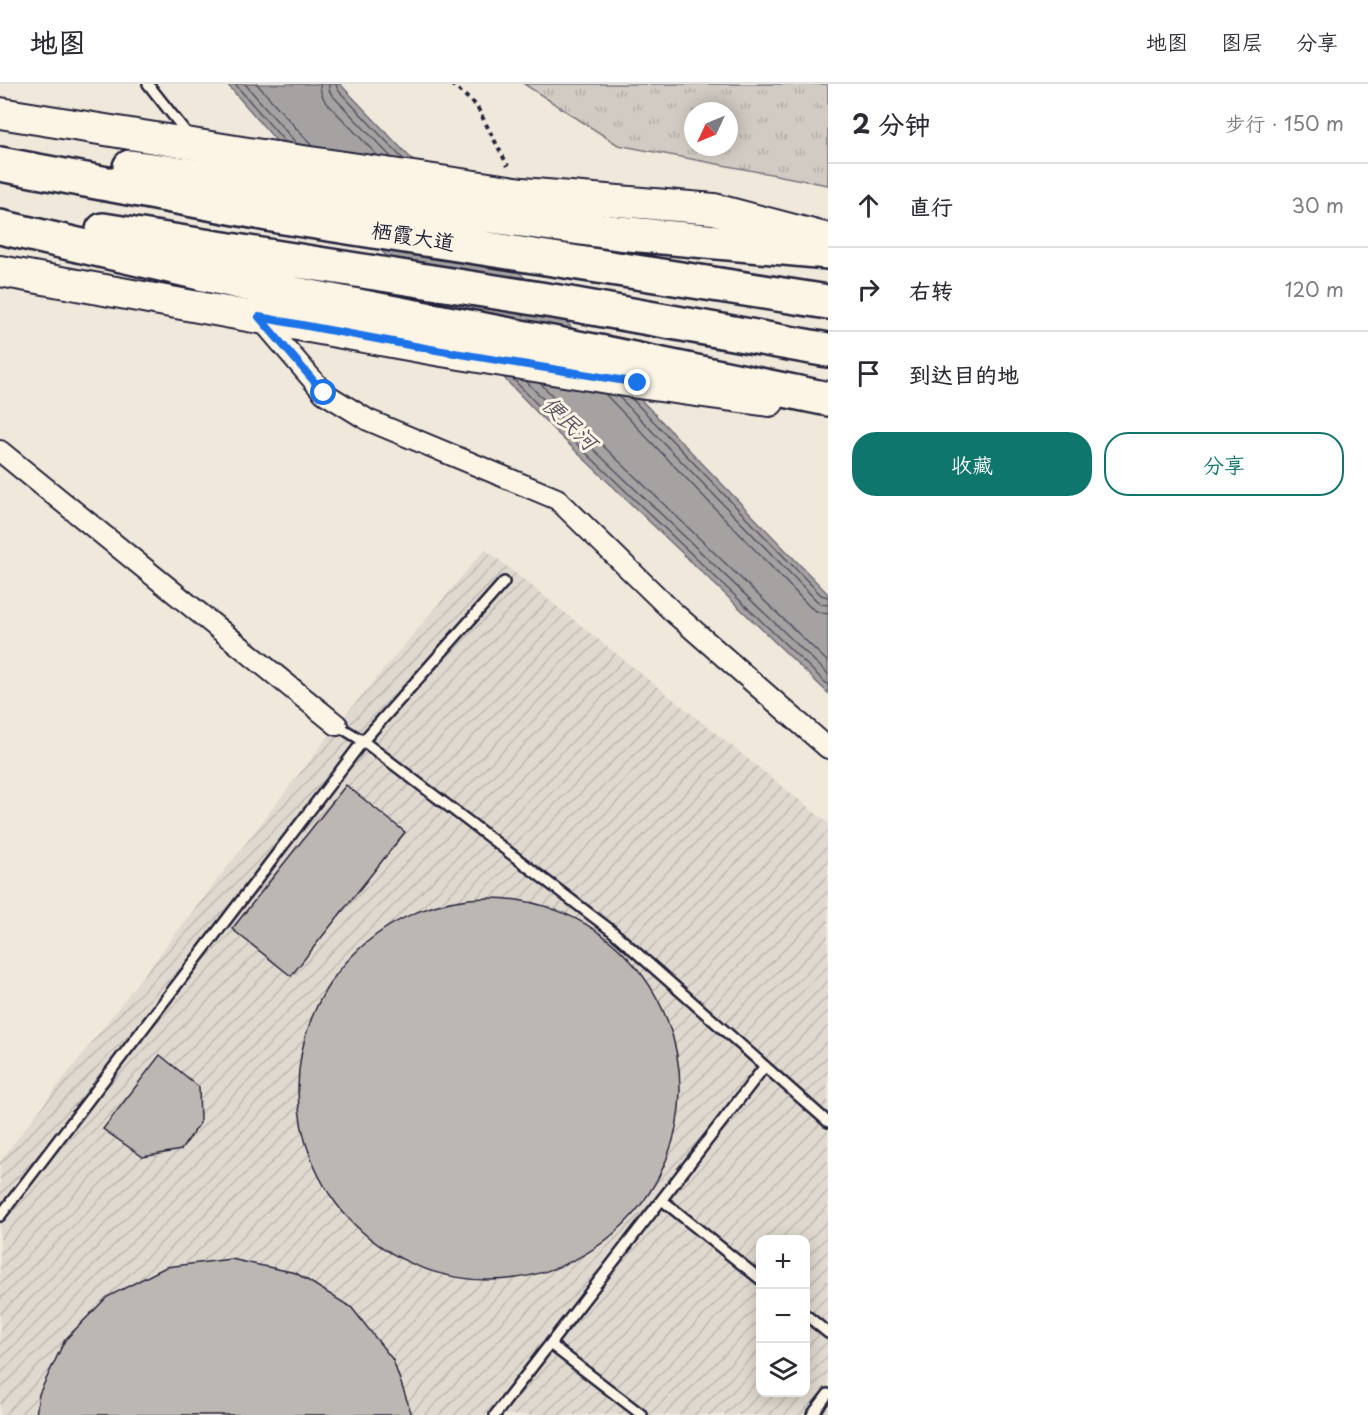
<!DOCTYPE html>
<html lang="zh">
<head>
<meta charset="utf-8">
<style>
  :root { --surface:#fff; --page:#f2f2f3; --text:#2b2b33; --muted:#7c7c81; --line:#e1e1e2; --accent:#0f766e }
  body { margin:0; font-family:"Playpen Sans","LXGW WenKai TC",sans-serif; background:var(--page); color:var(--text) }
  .controls { position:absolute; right:18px; bottom:18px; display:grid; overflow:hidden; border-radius:12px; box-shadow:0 3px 15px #0003 }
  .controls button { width:54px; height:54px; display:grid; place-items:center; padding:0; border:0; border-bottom:2px solid var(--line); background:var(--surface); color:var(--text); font:30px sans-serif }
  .compass { position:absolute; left:684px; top:18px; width:54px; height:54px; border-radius:50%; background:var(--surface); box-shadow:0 3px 15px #0003; rotate:226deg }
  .stop { position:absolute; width:18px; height:18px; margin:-14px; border:4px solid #1a73e8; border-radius:50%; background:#fff }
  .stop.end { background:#1a73e8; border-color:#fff; box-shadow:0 2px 6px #0008 }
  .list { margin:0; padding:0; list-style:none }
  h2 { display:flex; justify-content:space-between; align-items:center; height:78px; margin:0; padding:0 24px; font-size:26px }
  h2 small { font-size:20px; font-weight:400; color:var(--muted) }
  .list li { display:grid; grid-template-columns:39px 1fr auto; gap:18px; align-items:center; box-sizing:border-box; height:84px; padding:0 24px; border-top:2px solid var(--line) }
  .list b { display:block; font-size:22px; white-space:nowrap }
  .list em { font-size:20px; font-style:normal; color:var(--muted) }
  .actions { display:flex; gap:12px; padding:18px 24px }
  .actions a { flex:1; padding:14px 0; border:2px solid var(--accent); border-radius:24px; text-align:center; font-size:21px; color:var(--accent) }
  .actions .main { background:var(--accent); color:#fff }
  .icon { flex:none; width:33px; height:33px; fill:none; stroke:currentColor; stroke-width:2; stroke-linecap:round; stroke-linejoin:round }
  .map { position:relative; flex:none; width:828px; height:1331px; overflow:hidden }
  header { display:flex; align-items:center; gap:36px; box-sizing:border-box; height:84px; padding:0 30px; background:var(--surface); border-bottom:2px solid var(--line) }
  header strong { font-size:28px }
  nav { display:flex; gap:33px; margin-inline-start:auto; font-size:21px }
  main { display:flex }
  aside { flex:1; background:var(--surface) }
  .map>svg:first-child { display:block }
</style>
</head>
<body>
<header>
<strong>地图</strong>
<nav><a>地图</a><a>图层</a><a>分享</a></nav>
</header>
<main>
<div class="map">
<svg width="828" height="1331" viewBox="0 0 828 1331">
  <defs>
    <pattern id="industrial-furrows" width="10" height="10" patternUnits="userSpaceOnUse" patternTransform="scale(1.5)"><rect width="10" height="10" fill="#e0d9cf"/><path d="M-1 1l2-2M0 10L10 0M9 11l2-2" fill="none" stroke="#c0bab3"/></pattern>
    <pattern id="grass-tufts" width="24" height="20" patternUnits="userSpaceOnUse" patternTransform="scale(1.5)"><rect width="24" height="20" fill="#d1cbc3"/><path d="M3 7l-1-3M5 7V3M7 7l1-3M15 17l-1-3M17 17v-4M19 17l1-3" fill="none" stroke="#b3aea8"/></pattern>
  </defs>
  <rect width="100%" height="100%" fill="#efe8db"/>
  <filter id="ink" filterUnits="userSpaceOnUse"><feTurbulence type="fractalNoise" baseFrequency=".0167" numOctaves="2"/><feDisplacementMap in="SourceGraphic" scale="12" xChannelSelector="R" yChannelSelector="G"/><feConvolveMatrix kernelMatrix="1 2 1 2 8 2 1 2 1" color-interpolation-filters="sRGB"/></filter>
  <g filter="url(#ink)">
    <path fill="url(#industrial-furrows)" fill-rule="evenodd" d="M485 465 828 739V1331H0V1077L337 641ZM760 1156H806V1308H760Z"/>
    <path fill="url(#grass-tufts)" stroke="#7a767f" stroke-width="1.5" fill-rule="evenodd" d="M524 0H828V101L618 61ZM693 27H729V63H693Z"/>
    <path fill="#a6a2a2" stroke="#716f79" stroke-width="1.5" d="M227 0H340L641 316 828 510V609L555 347 280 61Z"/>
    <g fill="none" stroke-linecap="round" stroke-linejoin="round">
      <path stroke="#575564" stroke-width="1.5" d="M235 0 285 58
        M245 0 297 60
        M257 0 312 62
        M320 0 321 9 325 17 377 71
        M329 0V6L332 11 391 73
        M336 0 338 6 403 75
        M513 295 559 343 828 601
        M526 297 565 338 828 590
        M541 300 571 331 828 578
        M605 310 810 523 818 528 828 530
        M619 313 816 516 821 520 828 521
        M632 315 821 511 828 513"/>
    </g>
    <path fill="#bcb7b3" stroke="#22223b" stroke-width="1.5" d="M346 701 405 748 291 892 232 845Z
      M298 1005a191 191 0 1 1 382 0a191 191 0 1 1-382 0Z
      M160 971 199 1003 200 1039 181 1066 143 1073 103 1045Z
      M231 1175 296 1189 352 1224 393 1276 412 1331H36L39 1310 65 1256 107 1213 166 1183Z"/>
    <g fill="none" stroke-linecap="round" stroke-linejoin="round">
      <defs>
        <path id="lane" d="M148 0 189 52
          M337 641 363 657 612 847 828 1038
          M662 1116 760 1195
          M0 1132 363 657 504 498
          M806 1231 828 1249
          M550 1260 642 1331
          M495 1331 765 982
          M812 1331 828 1310"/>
        <path id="street" d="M259 233 324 309 368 336 557 415 673 528 828 664
          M0 367 337 641"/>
        <path id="primary" d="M0 29 248 69 522 109 714 125 828 155
          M0 187 436 266 638 299 769 317"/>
        <path id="highway" d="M0 80 284 133 828 218
          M130 83 618 149 828 168
          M0 143 269 205 604 269 828 315
          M103 146 559 218 828 266"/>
      </defs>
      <use href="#lane" stroke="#22223b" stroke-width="14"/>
      <use href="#street" stroke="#22223b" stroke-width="24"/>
      <use href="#primary" stroke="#22223b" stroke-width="34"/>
      <use href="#highway" stroke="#22223b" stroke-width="38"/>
      <path stroke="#22223b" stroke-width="4" stroke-dasharray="4.5 4.5" stroke-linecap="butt" d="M451 0 476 21 508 82"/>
      <use href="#lane" stroke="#fcf5e5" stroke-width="9"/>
      <use href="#street" stroke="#fcf5e5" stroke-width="20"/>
      <use href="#primary" stroke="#fcf5e5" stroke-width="30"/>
      <use href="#highway" stroke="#fcf5e5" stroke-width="33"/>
    </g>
  </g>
  <g fill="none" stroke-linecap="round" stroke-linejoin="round" filter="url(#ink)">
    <path stroke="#1a73e8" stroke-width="8" d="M324 309 259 233 436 266 638 299"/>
  </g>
  <g text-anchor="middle" stroke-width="6" stroke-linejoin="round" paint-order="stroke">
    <g font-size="21" fill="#22223b" stroke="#fcf5e5">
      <text transform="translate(413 153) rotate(9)" y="7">栖霞大道</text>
    </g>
    <g font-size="22" font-style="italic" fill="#575564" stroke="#fcf5e5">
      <text transform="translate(570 339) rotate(44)" y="8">便民河</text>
    </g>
  </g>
</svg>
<div class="controls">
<button>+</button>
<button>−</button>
<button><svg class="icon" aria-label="layers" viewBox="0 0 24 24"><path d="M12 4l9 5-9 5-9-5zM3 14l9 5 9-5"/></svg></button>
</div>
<svg class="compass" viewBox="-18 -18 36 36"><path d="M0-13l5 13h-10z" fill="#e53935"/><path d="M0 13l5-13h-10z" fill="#7c7c81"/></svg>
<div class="stop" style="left:324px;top:309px"></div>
<div class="stop end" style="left:638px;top:299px"></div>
</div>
<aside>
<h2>2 分钟<small>步行 · 150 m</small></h2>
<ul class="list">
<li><svg class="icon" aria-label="ahead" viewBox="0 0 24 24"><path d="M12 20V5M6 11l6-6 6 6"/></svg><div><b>直行</b></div><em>30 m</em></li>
<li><svg class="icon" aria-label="right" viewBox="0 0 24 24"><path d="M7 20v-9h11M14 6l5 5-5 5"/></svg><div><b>右转</b></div><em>120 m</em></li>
<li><svg class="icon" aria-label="arrive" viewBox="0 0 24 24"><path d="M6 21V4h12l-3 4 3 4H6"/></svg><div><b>到达目的地</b></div></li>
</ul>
<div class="actions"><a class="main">收藏</a><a>分享</a></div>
</aside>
</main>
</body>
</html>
